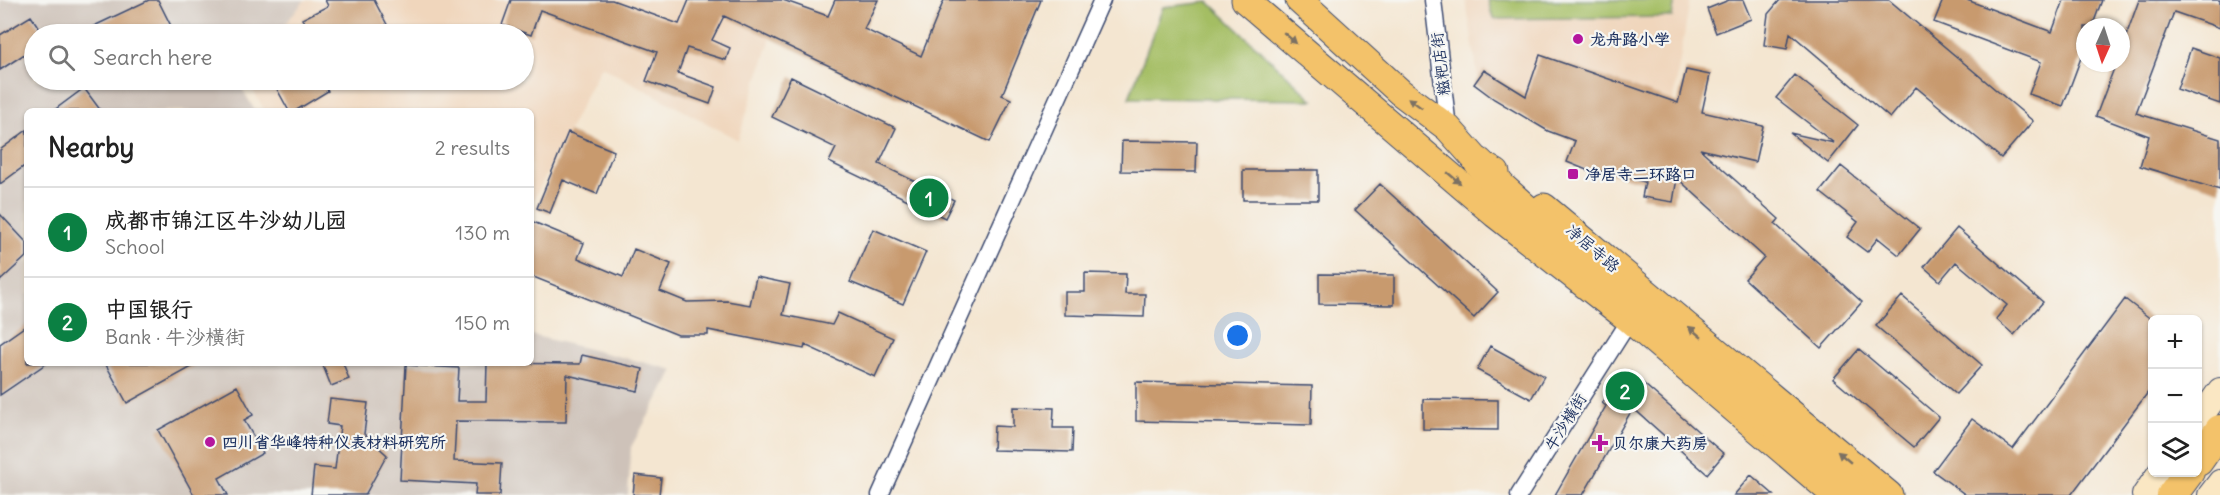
<!DOCTYPE html>
<html lang="en">
<head>
<meta charset="utf-8">
<style>
  :root { --surface:#fff; --page:#f2f2f2; --text:#222; --muted:#767676; --line:#e0e0e0; --accent:#0b8043 }
  body { margin:0; font-family:Delius,"LXGW WenKai TC",sans-serif; background:var(--page); color:var(--text) }
  .controls { position:absolute; right:18px; bottom:18px; display:grid; overflow:hidden; border-radius:9px; box-shadow:0 2px 4px #0004 }
  .controls button { width:54px; height:54px; display:grid; place-items:center; padding:0; border:0; border-bottom:2px solid var(--line); background:var(--surface); color:var(--text); font:30px sans-serif }
  .compass { position:absolute; left:2076px; top:18px; width:54px; height:54px; border-radius:50%; background:var(--surface); box-shadow:0 2px 4px #0004; rotate:183deg }
  .you { position:absolute; left:1238px; top:336px; width:21px; height:21px; margin:-15px; border:4px solid #fff; border-radius:50%; background:#1a73e8; box-shadow:0 0 0 9px #1a73e833 }
  .badge { display:grid; place-items:center; width:39px; height:39px; border-radius:50%; background:var(--accent); color:#fff; font-size:20px; font-weight:700 }
  .pin { position:absolute; translate:-50% -50%; border:3px solid #fff; box-shadow:0 2px 6px #0006 }
  .list { margin:0; padding:0; list-style:none }
  h2 { display:flex; justify-content:space-between; align-items:center; height:78px; margin:0; padding:0 24px; font-size:26px }
  h2 small { font-size:20px; font-weight:400; color:var(--muted) }
  .list li { display:grid; grid-template-columns:39px 1fr auto; gap:18px; align-items:center; box-sizing:border-box; height:90px; padding:0 24px; border-top:2px solid var(--line) }
  .list b { display:block; font-size:22px; white-space:nowrap }
  .list p { margin:0; font-size:20px; white-space:nowrap; color:var(--muted) }
  .list em { font-size:20px; font-style:normal; color:var(--muted) }
  .icon { flex:none; width:33px; height:33px; fill:none; stroke:currentColor; stroke-width:2; stroke-linecap:round; stroke-linejoin:round }
  .map { position:relative; flex:none; width:2220px; height:495px; overflow:hidden }
  .search { position:absolute; background:var(--surface); box-shadow:0 2px 4px #0004; left:24px; top:24px; width:510px; height:66px; display:flex; align-items:center; gap:15px; box-sizing:border-box; padding:0 21px; border-radius:33px; color:var(--muted); font-size:22px }
  .panel { position:absolute; background:var(--surface); box-shadow:0 2px 4px #0004; left:24px; top:108px; width:510px; height:258px; border-radius:9px }
  .map>svg:first-child { display:block }
</style>
</head>
<body>
<div class="map">
<svg width="2220" height="495" viewBox="0 0 2220 495">
  <rect width="100%" height="100%" fill="#f6f6f2"/>
  <filter id="ink" filterUnits="userSpaceOnUse"><feTurbulence type="fractalNoise" baseFrequency=".0167" numOctaves="2"/><feDisplacementMap in="SourceGraphic" scale="12" xChannelSelector="R" yChannelSelector="G"/><feConvolveMatrix kernelMatrix="1 2 1 2 8 2 1 2 1" color-interpolation-filters="sRGB"/></filter>
  <filter id="wash" filterUnits="userSpaceOnUse"><feTurbulence type="fractalNoise" baseFrequency=".008" numOctaves="4" result="noise"/><feDisplacementMap in="SourceGraphic" scale="24" xChannelSelector="R" yChannelSelector="G"/><feGaussianBlur stdDeviation="1.35" result="paint"/><feColorMatrix in="noise" values="0 0 0 0 0 0 0 0 0 0 0 0 0 0 0 0 0 1.4 0 .05"/><feComposite in="paint" operator="in"/></filter>
  <g filter="url(#wash)">
    <rect width="100%" height="100%" fill="#f4e6d1"/>
    <path fill="#f0d6bc" d="M287 0H783L738 140 601 66 531 205V111H265L247 80H524V34H252Z
      M1466 0H1690L1667 138 1539 120 1478 78Z"/>
    <path fill="#cec2b9" d="M0 0H305L277 34H34V80H241L239 83 255 111H27V363H531V335L674 370 631 447 628 495H0Z"/>
    <path fill="#a4be64" stroke="#607661" stroke-width="1.5" d="M1488 0H1675L1672 17 1493 19Z
      M1209 2 1313 100 1129 98 1163 7Z"/>
    <g id="blocks">
      <path fill="#c89a6e" d="M149 0H158L171 26 154 34H77Z
        M325 0H374L392 34H279L304 22 302 19 328 6Z
        M511 0H612L679 24 689 0H783L828 16 835 0H878L864 29 921 56 944 0H1041L1002 95 1011 99 990 142 724 16 712 40 730 48 726 60 687 48 678 73 716 87 710 104 646 81 657 52 540 10 531 35 502 25Z
        M1729 0H1743L1751 19 1716 33 1707 9Z
        M1780 0H1889L2033 121 2001 158 1916 87 1890 118 1790 33 1787 49 1764 45 1768 14Z
        M1943 0H1967L2052 32 2064 0H2102L2092 27H2085V47L2063 106 2029 94 2041 62 1934 22Z
        M2139 0H2220V28L2174 12 2136 113 2220 139V190L2140 166 2149 136 2096 116 2116 63H2121V50Z
        M31 16 43 34H34V48L0 70V35Z
        M2191 48 2220 58V104L2177 89Z
        M1540 55 1678 103 1686 70 1710 75 1702 112 1763 126 1755 162 1700 149 1779 219 1775 224 1862 302 1821 348 1745 279 1764 257 1677 178 1673 202 1642 197 1645 182 1595 170 1594 173 1567 162 1575 141 1548 131 1494 99 1474 84 1484 70 1526 96Z
        M1795 75 1858 125 1828 163 1790 133 1834 143 1776 98Z
        M791 77 896 128 879 164 954 200 945 218 829 162 836 148 772 117Z
        M272 80H322L328 91 295 111H289Z
        M84 88 101 111H53Z
        M27 130V164L0 184V150Z
        M568 132 614 151 597 194 563 180 550 213 537 208Z
        M1122 141 1197 142 1196 172 1121 171Z
        M1841 166 1920 229 1899 255 1878 238 1867 252 1847 237 1858 222 1820 192Z
        M1243 170H1318V200H1243Z
        M1380 184 1498 292 1474 318 1355 210Z
        M0 214 27 243V256L0 281Z
        M531 221 584 243 578 258 623 277 634 249 671 264 660 291 687 302 727 301 750 305 756 277 790 284 783 315 832 325 838 313 893 338 875 377 805 345 804 349 708 330V335H678L531 276Z
        M1957 228 2043 302 2014 335 1996 319 2007 305 1956 262 1940 281 1924 267Z
        M873 229 926 252 903 304 850 282Z
        M1085 273 1126 274 1125 294H1145L1144 317 1065 315V292H1085Z
        M1319 274 1394 275V305L1319 304Z
        M1902 296 1982 365 1956 394 1876 326Z
        M2125 299 2152 320V387L2071 495H1966L1933 471 1972 419 2013 449Z
        M27 325V363H47L0 395V344Z
        M1490 346 1544 376 1531 399 1477 370Z
        M1859 349 1939 417 1914 447 1833 379Z
        M582 355 643 369 638 391 567 375 566 422 456 421 454 461 502 463 500 495H475L476 484 400 480 406 365 459 368 457 401H486L487 363 580 364Z
        M105 363H199L127 403Z
        M322 363H343L349 379 331 386Z
        M1629 371 1724 454 1707 474 1633 408 1583 495H1555L1606 406 1602 403Z
        M1136 382 1312 386 1311 425 1136 421Z
        M237 386 253 415 244 420 263 453 219 478 228 495H194L158 430Z
        M330 399 368 403 364 434 387 455 365 495H311L314 467 335 469 340 426 327 424Z
        M1423 399 1498 400V430L1423 429Z
        M1013 407 1054 408 1053 428H1073L1072 452 993 450 994 426 1013 427Z
        M635 475 661 478 659 495H633Z
        M1751 475 1774 495H1734Z"/>
    </g>
  </g>
  <g filter="url(#ink)">
    <use href="#blocks" fill-opacity="0" stroke="#3c4a6f" stroke-width="1.5"/>
    <g fill="none" stroke-linecap="round" stroke-linejoin="round">
      <defs>
        <path id="street" d="M1433 0 1448 128
          M880 495 1102 0
          M1519 495 1630 320"/>
        <path id="secondary" d="M2198 421 2220 390
          M2144 495 2160 472
          M2210 495 2220 482"/>
        <path id="primary" d="M1245 0 1495 214 1630 320 1835 495
          M1299 0 1400 92 1448 128 1479 163 1496 173
          M1544 207 1889 495"/>
        <path id="highway" d="M1479 163 1503 189 1650 320 1861 495
          M2198 461 2220 430
          M2172 495 2189 472"/>
      </defs>
      <use href="#street" stroke="#3c4a6f" stroke-width="19"/>
      <use href="#secondary" stroke="#3c4a6f" stroke-width="26"/>
      <use href="#primary" stroke="#3c4a6f" stroke-width="29"/>
      <use href="#highway" stroke="#3c4a6f" stroke-width="32"/>
      <use href="#street" stroke="#fff" stroke-width="16"/>
      <use href="#secondary" stroke="#fae7c3" stroke-width="24"/>
      <use href="#primary" stroke="#f3c26a" stroke-width="27"/>
      <use href="#highway" stroke="#f3c26a" stroke-width="30"/>
    </g>
    <defs><path id="oneway-solid" d="M-6-.8H1V-3.2L6.5 0L1 3.2V.8H-6Z" transform="scale(1.5)"/></defs>
    <g fill="#7c7163">
      <use href="#oneway-solid" transform="translate(1290 38) rotate(41)"/>
      <use href="#oneway-solid" transform="translate(1415 103) rotate(-143)"/>
      <use href="#oneway-solid" transform="translate(1454 178) rotate(40)"/>
      <use href="#oneway-solid" transform="translate(1695 332) rotate(-140)"/>
      <use href="#oneway-solid" transform="translate(1844 457) rotate(-140)"/>
    </g>
  </g>
  <g fill="#b5179e" stroke="#f6f6f2" stroke-width="2">
    <circle cx="1578" cy="39" r="6"/>
    <rect x="1567" y="168" width="12" height="12" rx="3"/>
    <circle cx="210" cy="442" r="6"/>
    <path d="M1597 434h6v6h6v6h-6v6h-6v-6h-6v-6h6z"/>
  </g>
  <g text-anchor="middle" stroke-width="4.5" stroke-linejoin="round" paint-order="stroke">
    <g font-size="16" font-weight="bold" fill="#1b2f5e" stroke="#f6f6f2" text-anchor="start">
      <text x="1590" y="45">龙舟路小学</text>
      <text x="1585" y="180">净居寺二环路口</text>
      <text x="222" y="448">四川省华峰特种仪表材料研究所</text>
      <text x="1612" y="449">贝尔康大药房</text>
    </g>
    <g font-size="16" fill="#1b2f5e" stroke="#f6f6f2">
      <text transform="translate(1440 64) rotate(-97)" y="6">糍粑店街</text>
      <text transform="translate(1593 248) rotate(40)" y="6">净居寺路</text>
      <text transform="translate(1565 422) rotate(-58)" y="6">牛沙横街</text>
    </g>
  </g>
</svg>
<div class="controls">
<button>+</button>
<button>−</button>
<button><svg class="icon" aria-label="layers" viewBox="0 0 24 24"><path d="M12 4l9 5-9 5-9-5zM3 14l9 5 9-5"/></svg></button>
</div>
<svg class="compass" viewBox="-18 -18 36 36"><path d="M0-13l5 13h-10z" fill="#e53935"/><path d="M0 13l5-13h-10z" fill="#767676"/></svg>
<div class="you"></div>
<div class="pin badge" style="left:929px;top:198px">1</div>
<div class="pin badge" style="left:1625px;top:391px">2</div>
<div class="search"><svg class="icon" aria-label="search" viewBox="0 0 24 24"><circle cx="10" cy="10" r="6"/><path d="M15 15l6 6"/></svg>Search here</div>
<section class="panel">
<h2>Nearby<small>2 results</small></h2>
<ul class="list">
<li><span class="badge">1</span><div><b>成都市锦江区牛沙幼儿园</b><p>School</p></div><em>130 m</em></li>
<li><span class="badge">2</span><div><b>中国银行</b><p>Bank · 牛沙横街</p></div><em>150 m</em></li>
</ul>
</section>
</div>
</body>
</html>
